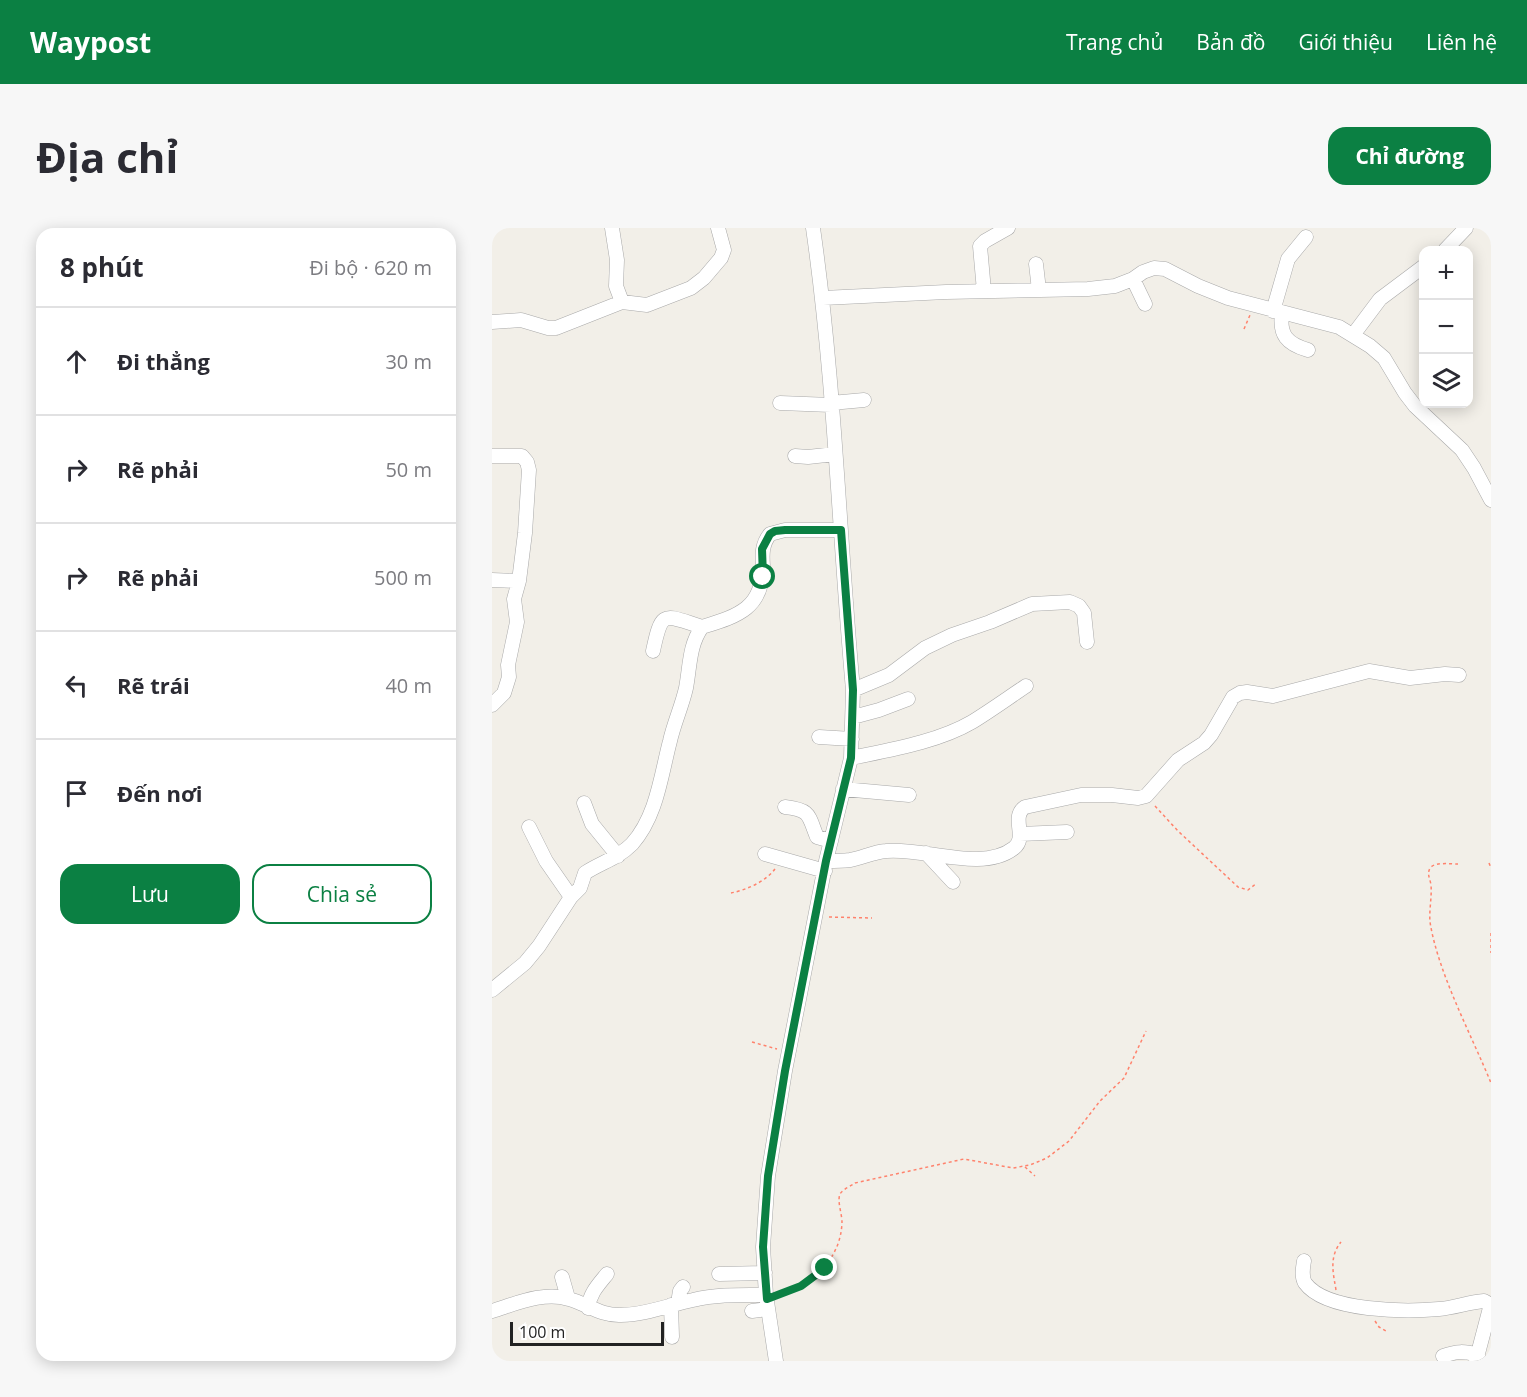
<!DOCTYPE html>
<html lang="vi">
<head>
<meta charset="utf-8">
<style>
  :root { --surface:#fff; --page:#f7f7f7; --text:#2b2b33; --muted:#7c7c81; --line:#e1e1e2; --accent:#0b8043 }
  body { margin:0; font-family:"Open Sans",sans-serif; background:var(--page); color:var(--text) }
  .controls { position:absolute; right:18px; top:18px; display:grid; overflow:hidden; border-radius:12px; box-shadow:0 3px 15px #0003 }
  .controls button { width:54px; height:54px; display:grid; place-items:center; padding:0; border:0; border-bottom:2px solid var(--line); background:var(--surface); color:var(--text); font:30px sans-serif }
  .scale { position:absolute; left:18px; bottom:15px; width:154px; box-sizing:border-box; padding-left:6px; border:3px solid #222; border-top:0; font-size:16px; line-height:21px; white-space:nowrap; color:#222; -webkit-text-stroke:4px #fff; paint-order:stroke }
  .stop { position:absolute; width:18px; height:18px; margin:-14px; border:4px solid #0b8043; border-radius:50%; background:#fff }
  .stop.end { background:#0b8043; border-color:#fff; box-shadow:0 2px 6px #0008 }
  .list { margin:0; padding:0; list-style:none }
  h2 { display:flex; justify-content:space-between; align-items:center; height:78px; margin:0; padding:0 24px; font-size:26px }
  h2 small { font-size:20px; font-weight:400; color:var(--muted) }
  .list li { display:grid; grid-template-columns:39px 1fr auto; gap:18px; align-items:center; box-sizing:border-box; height:108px; padding:0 24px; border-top:2px solid var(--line) }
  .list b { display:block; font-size:22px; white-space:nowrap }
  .list em { font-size:20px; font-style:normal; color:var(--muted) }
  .actions { display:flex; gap:12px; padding:18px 24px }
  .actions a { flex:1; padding:14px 0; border:2px solid var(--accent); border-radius:18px; text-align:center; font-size:21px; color:var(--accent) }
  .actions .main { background:var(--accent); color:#fff }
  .icon { flex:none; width:33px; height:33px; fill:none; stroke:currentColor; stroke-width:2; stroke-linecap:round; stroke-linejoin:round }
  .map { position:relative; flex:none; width:999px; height:1133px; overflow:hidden; border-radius:18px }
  header { display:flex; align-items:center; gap:36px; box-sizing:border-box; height:84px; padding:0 30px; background:var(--accent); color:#fff }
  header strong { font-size:28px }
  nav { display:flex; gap:33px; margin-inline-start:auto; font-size:21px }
  .intro { display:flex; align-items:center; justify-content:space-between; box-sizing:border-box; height:144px; padding:0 36px }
  h1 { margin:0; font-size:42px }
  .button { padding:15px 27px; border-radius:18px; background:var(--accent); color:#fff; font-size:21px; font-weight:700 }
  main { display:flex; gap:36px; padding:0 36px }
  aside { flex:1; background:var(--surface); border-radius:18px; box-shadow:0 3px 15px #0003 }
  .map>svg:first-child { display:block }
</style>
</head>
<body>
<header>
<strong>Waypost</strong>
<nav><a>Trang chủ</a><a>Bản đồ</a><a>Giới thiệu</a><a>Liên hệ</a></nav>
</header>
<div class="intro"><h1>Địa chỉ</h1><a class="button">Chỉ đường</a></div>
<main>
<aside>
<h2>8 phút<small>Đi bộ · 620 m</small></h2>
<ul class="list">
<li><svg class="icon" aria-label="ahead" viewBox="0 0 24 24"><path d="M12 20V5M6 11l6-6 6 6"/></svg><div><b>Đi thẳng</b></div><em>30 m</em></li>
<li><svg class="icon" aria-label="right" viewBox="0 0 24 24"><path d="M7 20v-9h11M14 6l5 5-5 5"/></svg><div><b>Rẽ phải</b></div><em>50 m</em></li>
<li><svg class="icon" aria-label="right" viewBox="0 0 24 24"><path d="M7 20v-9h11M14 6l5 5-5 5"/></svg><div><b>Rẽ phải</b></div><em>500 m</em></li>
<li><svg class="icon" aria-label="left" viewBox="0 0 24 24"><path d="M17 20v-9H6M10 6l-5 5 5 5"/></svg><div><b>Rẽ trái</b></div><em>40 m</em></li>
<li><svg class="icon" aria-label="arrive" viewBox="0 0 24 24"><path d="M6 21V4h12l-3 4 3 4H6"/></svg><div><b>Đến nơi</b></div></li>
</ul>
<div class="actions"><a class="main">Lưu</a><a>Chia sẻ</a></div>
</aside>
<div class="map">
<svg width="999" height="1133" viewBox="0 0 999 1133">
  <rect width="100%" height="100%" fill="#f2efe8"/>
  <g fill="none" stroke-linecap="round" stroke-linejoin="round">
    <defs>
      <path id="minor" d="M120 0 125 32 124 58 130 74
        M953 22 974 0
        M544 36 547 62
        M641 51 653 76
        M492 63 488 18 493 13 516 0
        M331 70 454 64 596 61 623 58 641 51 651 44 662 40 673 41 706 58 736 70 847 99 878 118 892 130 913 165 923 178 970 222 982 240 999 272
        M781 83 796 31 814 9
        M790 85C787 107 795 116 816 122
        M0 94 29 92 56 100H64L130 74 155 77 199 60 212 50 229 30 232 22 226 0
        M861 107 888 71 932 38
        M288 175 339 177
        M339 175 372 172
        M0 228H30L35 234 37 242 33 305 27 353 22 371 25 394 16 437 17 449 12 465 0 477
        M303 228 316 229 343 226
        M0 352 27 353
        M161 423C170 380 172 387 210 399
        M361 462 397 447 433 420 460 407 498 394 540 376 578 374 587 378 592 385 595 414
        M361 489 387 482 416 471
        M327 509 360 511
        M359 530C397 522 446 514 480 494 498 483 516 470 534 458
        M351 561 417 567
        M92 575 100 596 126 628
        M293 579C319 582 316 587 325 609L339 613
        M37 599 54 633 79 669
        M528 606 575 604
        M434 625 461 654
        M273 626 333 643
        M334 633C342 633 350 633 358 632 370 630 381 624 394 623 432 619 490 645 522 620 536 609 518 589 533 579L589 567H620L646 570 654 568 686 532 712 515 719 507 741 469 748 465 755 464 781 468 877 443 918 450 953 446 967 447
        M0 762 33 735 47 718 79 669 88 660 93 645C110 634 125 631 140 616 165 588 169 547 178 513 182 495 190 478 194 460 198 439 197 417 210 399 245 388 271 381 271 338 270 326 270 316 278 306L293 302H349
        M812 1033C811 1040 809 1048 813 1055 834 1084 915 1084 947 1081 962 1080 977 1074 992 1073L999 1077
        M227 1046 273 1045
        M70 1049 76 1070
        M186 1075 188 1063 191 1059
        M179 1077 180 1109
        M96 1080C98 1065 106 1057 115 1046
        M0 1083C23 1076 52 1063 77 1071 95 1076 109 1088 129 1087 153 1087 177 1077 201 1072 225 1066 249 1067 274 1067
        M260 1083 276 1081
        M951 1128C965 1123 972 1123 986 1127
        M284 1133 274 1067 271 1019 276 948 293 843 334 633 359 530 361 462C347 308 343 153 321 0
        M984 1133 999 1076"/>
    </defs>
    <use href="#minor" stroke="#a9a9a9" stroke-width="15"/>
    <path stroke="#ff826c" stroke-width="1.5" stroke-dasharray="3 3" stroke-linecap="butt" d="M752 101 758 87
      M663 578 686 603 746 659 756 662 765 655
      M997 635 999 640
      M966 636C959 636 944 634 939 639 934 645 938 650 939 657 940 669 937 682 938 694 946 745 979 806 999 855
      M239 665C254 662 273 654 283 641
      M337 689 380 690
      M999 705V725
      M260 814 285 821
      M533 939 543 948
      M844 1062C841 1044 837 1029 849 1014
      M287 1067C321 1056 349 1031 350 994 350 986 345 973 348 966 351 961 359 958 363 955L472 931 521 940 538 937 555 930 577 913 608 873 632 850 654 803
      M883 1093 887 1099 894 1103"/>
    <use href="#minor" stroke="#fff" stroke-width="14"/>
  </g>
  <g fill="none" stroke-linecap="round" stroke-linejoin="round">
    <path stroke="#0b8043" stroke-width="8" d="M271 349 270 321 278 306 283 303 293 302H349L361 462 359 530 334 633 293 843 276 948 271 1019 275 1071 309 1058 333 1040"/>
  </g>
</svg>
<div class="controls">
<button>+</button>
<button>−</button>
<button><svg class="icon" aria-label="layers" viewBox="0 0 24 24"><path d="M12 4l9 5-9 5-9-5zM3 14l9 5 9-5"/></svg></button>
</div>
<div class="scale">100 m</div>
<div class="stop" style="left:271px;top:349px"></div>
<div class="stop end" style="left:333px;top:1040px"></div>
</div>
</main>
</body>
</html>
